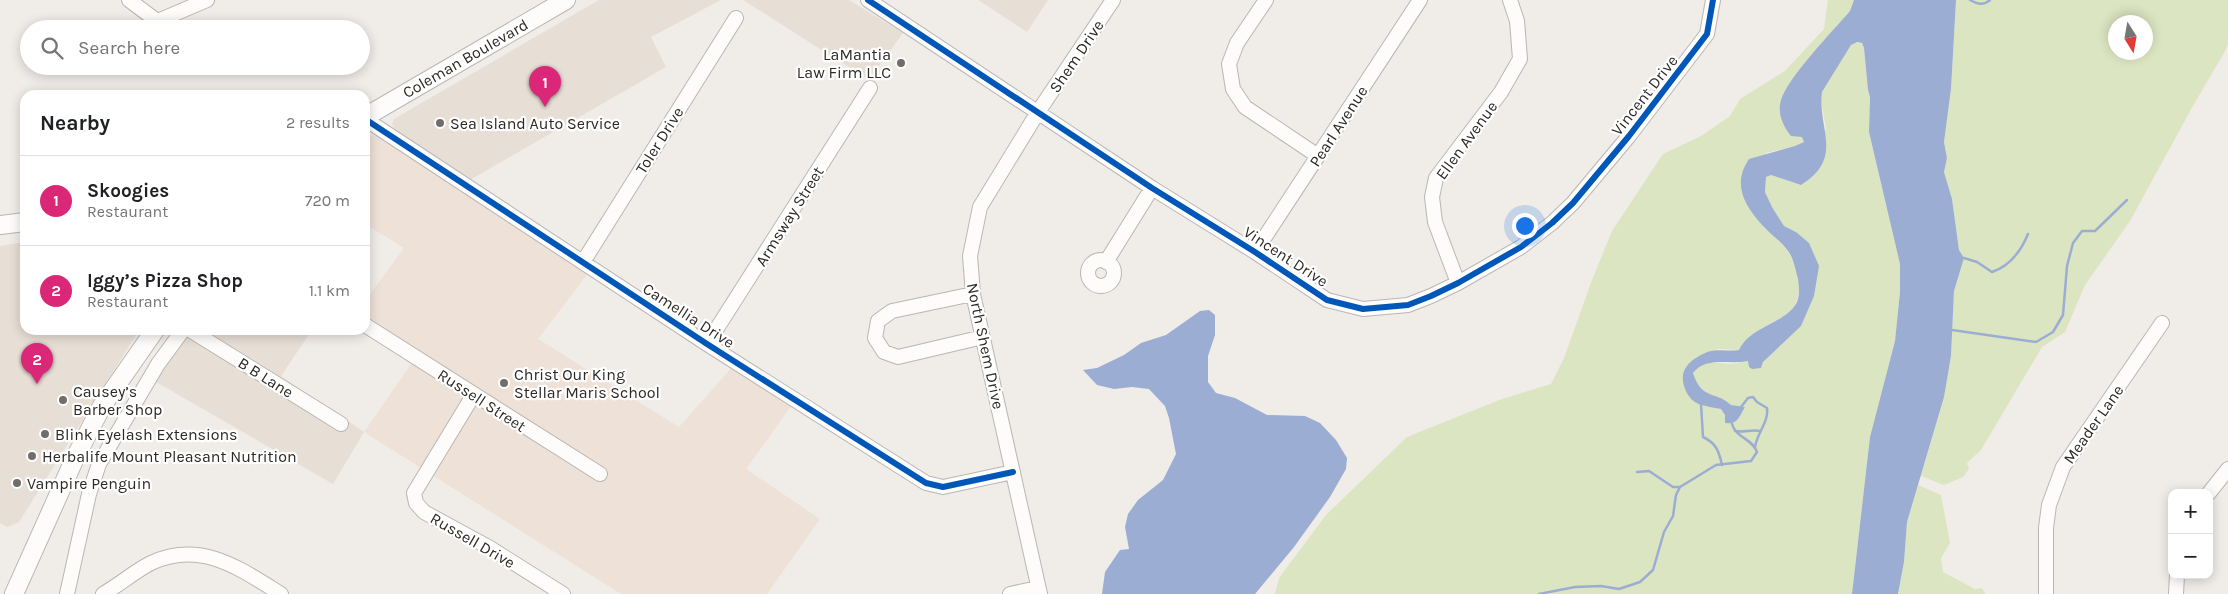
<!DOCTYPE html>
<html lang="en">
<head>
<meta charset="utf-8">
<style>
  :root { --surface:#fff; --page:#f2f2f2; --text:#202124; --muted:#757577; --line:#e0e0e0; --accent:#db2777 }
  body { margin:0; font-family:Karla,sans-serif; background:var(--page); color:var(--text) }
  .controls { position:absolute; right:15px; bottom:15px; display:grid; overflow:hidden; border-radius:10px; box-shadow:0 2px 12px #0003 }
  .controls button { width:45px; height:45px; display:grid; place-items:center; padding:0; border:0; border-bottom:1px solid var(--line); background:var(--surface); color:var(--text); font:25px sans-serif }
  .compass { position:absolute; left:2108px; top:15px; width:45px; height:45px; border-radius:50%; background:var(--surface); box-shadow:0 2px 12px #0003; rotate:169deg }
  .you { position:absolute; left:1524px; top:225px; width:18px; height:18px; margin:-12px; border:4px solid #fff; border-radius:50%; background:#1a73e8; box-shadow:0 0 0 8px #1a73e833 }
  .badge { display:grid; place-items:center; width:32px; height:32px; border-radius:50%; background:var(--accent); color:#fff; font-size:16px; font-weight:700 }
  .pin { position:absolute; translate:-50% -41px; filter:drop-shadow(0 1px 2px #0008) }
  .pin::after { content:''; position:absolute; top:26px; width:18px; height:15px; background:inherit; clip-path:polygon(0 0,100% 0,50% 100%) }
  .list { margin:0; padding:0; list-style:none }
  h2 { display:flex; justify-content:space-between; align-items:center; height:65px; margin:0; padding:0 20px; font-size:21px }
  h2 small { font-size:16px; font-weight:400; color:var(--muted) }
  .list li { display:grid; grid-template-columns:32px 1fr auto; gap:15px; align-items:center; box-sizing:border-box; height:90px; padding:0 20px; border-top:1px solid var(--line) }
  .list b { display:block; font-size:19px; white-space:nowrap }
  .list p { margin:0; font-size:16px; white-space:nowrap; color:var(--muted) }
  .list em { font-size:16px; font-style:normal; color:var(--muted) }
  .icon { flex:none; width:28px; height:28px; fill:none; stroke:currentColor; stroke-width:2; stroke-linecap:round; stroke-linejoin:round }
  .map { position:relative; flex:none; width:2228px; height:594px; overflow:hidden }
  .search { position:absolute; background:var(--surface); box-shadow:0 2px 12px #0003; left:20px; top:20px; width:350px; height:55px; display:flex; align-items:center; gap:12px; box-sizing:border-box; padding:0 18px; border-radius:28px; color:var(--muted); font-size:19px }
  .panel { position:absolute; background:var(--surface); box-shadow:0 2px 12px #0003; left:20px; top:90px; width:350px; height:245px; border-radius:15px }
  .map>svg:first-child { display:block }
</style>
</head>
<body>
<div class="map">
<svg width="2228" height="594" viewBox="0 0 2228 594">
  <rect width="100%" height="100%" fill="#f0ece7"/>
  <path fill="#e7ded5" d="M599 0H721L651 37 666 67 468 181 395 130 392 124 394 119Z
    M743 0H849L903 33 869 80Z
    M978 0H1048L1027 32Z
    M25 242V330H139L19 522 7 527 0 523V246Z
    M192 330H312L281 376 364 432 333 484 151 379Z"/>
  <path fill="#eee1d7" d="M369 135 376 136 460 186 589 272 538 339 679 427 735 364 794 402 746 469 820 519 767 594H621L364 432 414 360 365 329V301L404 248 365 224V138Z"/>
  <path fill="#dce5c2" fill-rule="evenodd" d="M1828 0H1854L1850 11 1804 64 1789 86 1804 142 1796 146 1766 153 1763 227C1772 235 1782 242 1788 252 1799 268 1806 298 1788 313 1771 326 1750 329 1740 350L1717 349 1690 362 1696 403 1721 409 1725 414V423C1738 425 1739 417 1744 407L1731 405 1725 400 1708 395 1697 383 1693 373 1699 366 1710 362 1731 364 1748 361 1761 368 1763 362 1778 347 1814 296 1796 232 1784 226 1772 207 1765 192 1766 177 1771 175 1801 185 1826 129 1821 100 1822 92 1851 45 1857 42 1862 44 1864 48 1868 90 1870 97 1869 132 1900 264V292L1895 341 1870 437 1852 594H1275L1279 578 1326 515 1407 437 1502 399 1551 384 1564 358 1592 280 1612 231 1663 154 1701 136 1730 116 1740 99 1785 71 1824 29Z
    M1956 0H2228V44L2224 53 2194 104 2130 221 2085 285 2065 332 2042 347 1981 450 1967 463 1969 469 1963 477 1944 485 1921 476 1918 485 1941 495 1950 543 1941 558 1943 572 1975 589 1982 588 1985 594H1898L1904 562 1907 522 1944 397 1951 356 1954 291 1964 258 1959 250 1952 199 1944 172 1947 158 1944 142 1951 89ZM2116 22H2146V52H2116Z"/>
  <path fill="#9badd2" d="M1854 0H1956L1951 89 1944 142 1947 158 1944 172 1952 199 1959 250 1964 258 1954 291 1951 356 1944 397 1907 522 1904 562 1898 594H1852L1870 437 1895 341 1900 292V264L1869 132 1870 97 1868 90 1864 48 1862 43 1857 42 1851 45 1822 92C1817 128 1845 158 1801 185L1771 175 1766 177 1765 192 1772 207 1784 226 1796 232 1809 243 1819 266 1814 296 1801 326 1763 362 1761 368 1752 369 1749 367 1748 361C1729 365 1706 356 1693 373 1702 401 1717 391 1731 405L1745 407C1739 417 1738 425 1725 423V415L1721 409C1715 408 1698 405 1695 402 1689 398 1686 392 1684 386 1679 369 1690 360 1705 353 1717 348 1727 352 1739 350 1751 325 1786 324 1797 302 1800 295 1799 286 1798 279 1796 271 1794 261 1790 254 1783 242 1772 236 1763 226 1744 205 1732 184 1749 159L1795 146 1804 142 1802 137 1791 136C1783 126 1777 113 1781 100 1788 77 1833 31 1850 11Z
    M1209 310 1215 315V335L1208 356V382L1216 393 1235 398 1267 415 1305 416 1320 423 1336 440 1347 458 1346 469 1330 497 1294 547 1255 594H1102L1105 572 1120 550 1129 549 1125 527 1128 514 1138 500 1163 480 1176 454 1169 418 1165 406 1149 389 1132 387 1114 389 1097 385 1083 370 1097 368 1124 355 1141 343 1166 335 1200 311Z"/>
  <g fill="none" stroke-linecap="round" stroke-linejoin="round">
    <path stroke="#9badd2" stroke-width="2.5" d="M1970 0C1977 4 1983 6 1990 0
      M1964 258 1977 262 1992 272C2010 266 2021 251 2028 234
      M1952 330 2036 342 2053 332 2063 315 2067 266 2073 243 2082 231H2095L2127 200
      M1701 404 1703 437C1716 443 1719 451 1722 465
      M1741 407 1748 398 1753 397 1757 402 1767 408C1769 422 1757 433 1755 447
      M1735 431C1744 433 1751 429 1760 431
      M1637 472 1649 471 1673 487H1680
      M1539 594 1575 587 1601 586 1619 589 1640 582 1653 570 1664 532 1673 516 1676 495 1680 487 1716 465 1751 461 1757 452C1753 439 1736 438 1732 424"/>
    <defs>
      <path id="minor" d="M129 0 157 21
        M868 0 1152 188 1255 252 1327 300 1363 309 1408 305 1431 296 1458 283 1521 247 1552 223 1573 203 1629 136 1707 34 1713 0
        M1266 0 1237 43 1229 64 1233 89 1245 107 1318 156
        M139 29 207 0
        M365 119 707 344 926 483 943 487 1013 472
        M1255 252 1420 0
        M1088 273a13 13 0 1 1 26 0a13 13 0 1 1-26 0Z
        M583 262 736 18
        M1106 262 1152 188
        M1458 283 1435 222 1432 197 1436 178 1501 92 1520 59 1517 21 1510 0
        M973 294 892 311 878 321 875 338 884 352 898 357 983 337
        M365 325 600 474
        M190 330 341 424
        M707 344 870 88
        M474 394 414 493 416 503 424 512 490 548 563 594
        M2209 493 2228 469
        M67 594 89 494 99 464 158 364 183 330
        M103 594C119 585 135 571 151 563 201 540 239 568 281 594
        M1010 594 1038 588
        M1040 594 973 294 970 256 980 207 1038 112 1113 0
        M2046 594V528L2049 505 2063 467 2162 323
        M2176 594 2177 575"/>
      <path id="major" d="M365 117 566 0
        M0 225 25 222
        M14 594 75 458 102 406 155 330"/>
    </defs>
    <use href="#minor" stroke="#bab6b3" stroke-width="16"/>
    <use href="#major" stroke="#bab6b3" stroke-width="20"/>
    <use href="#minor" stroke="#fdfcfb" stroke-width="14"/>
    <use href="#major" stroke="#fdfcfb" stroke-width="18"/>
    <defs>
      <path id="cycleway" d="M868 0 1152 188 1255 252 1327 300 1363 309 1408 305 1431 296 1458 283 1521 247 1552 223 1573 203 1629 136 1707 34 1713 0
        M365 119 707 344 926 483 943 487 1013 472"/>
    </defs>
    <use href="#cycleway" stroke="#fff" stroke-width="9"/>
    <use href="#cycleway" stroke="#0057b8" stroke-width="6"/>
  </g>
  <g fill="#716d6a" stroke="#fff" stroke-width="2">
    <circle cx="901" cy="63" r="5"/>
    <circle cx="440" cy="123" r="5"/>
    <circle cx="504" cy="383" r="5"/>
    <circle cx="63" cy="400" r="5"/>
    <circle cx="45" cy="434" r="5"/>
    <circle cx="32" cy="456" r="5"/>
    <circle cx="17" cy="483" r="5"/>
  </g>
  <g text-anchor="middle" stroke-width="4.5" stroke-linejoin="round" paint-order="stroke">
    <g font-size="16" fill="#2c2926" stroke="#fff" text-anchor="start">
      <text x="891" y="60" text-anchor="end">LaMantia<tspan x="891" dy="18">Law Firm LLC</tspan></text>
      <text x="450" y="129">Sea Island Auto Service</text>
      <text x="514" y="380">Christ Our King<tspan x="514" dy="18">Stellar Maris School</tspan></text>
      <text x="73" y="397">Causey’s<tspan x="73" dy="18">Barber Shop</tspan></text>
      <text x="55" y="440">Blink Eyelash Extensions</text>
      <text x="42" y="462">Herbalife Mount Pleasant Nutrition</text>
      <text x="27" y="489">Vampire Penguin</text>
    </g>
    <g font-size="16" fill="#2c2926" stroke="#fff">
      <text transform="translate(1076 56) rotate(-56)" y="6">Shem Drive</text>
      <text transform="translate(465 58) rotate(-30)" y="6">Coleman Boulevard</text>
      <text transform="translate(1644 95) rotate(-52)" y="6">Vincent Drive</text>
      <text transform="translate(1338 126) rotate(-57)" y="6">Pearl Avenue</text>
      <text transform="translate(659 140) rotate(-58)" y="6">Toler Drive</text>
      <text transform="translate(1466 140) rotate(-54)" y="6">Ellen Avenue</text>
      <text transform="translate(789 216) rotate(-58)" y="6">Armsway Street</text>
      <text transform="translate(1286 256) rotate(33)" y="6">Vincent Drive</text>
      <text transform="translate(689 315) rotate(33)" y="6">Camellia Drive</text>
      <text transform="translate(986 346) rotate(78)" y="6">North Shem Drive</text>
      <text transform="translate(266 377) rotate(32)" y="6">B B Lane</text>
      <text transform="translate(482 400) rotate(33)" y="6">Russell Street</text>
      <text transform="translate(2093 424) rotate(-55)" y="6">Meader Lane</text>
      <text transform="translate(473 540) rotate(30)" y="6">Russell Drive</text>
    </g>
  </g>
</svg>
<div class="controls">
<button>+</button>
<button>−</button>
</div>
<svg class="compass" viewBox="-18 -18 36 36"><path d="M0-13l5 13h-10z" fill="#e53935"/><path d="M0 13l5-13h-10z" fill="#757577"/></svg>
<div class="you"></div>
<div class="pin badge" style="left:545px;top:107px">1</div>
<div class="pin badge" style="left:37px;top:384px">2</div>
<div class="search"><svg class="icon" aria-label="search" viewBox="0 0 24 24"><circle cx="10" cy="10" r="6"/><path d="M15 15l6 6"/></svg>Search here</div>
<section class="panel">
<h2>Nearby<small>2 results</small></h2>
<ul class="list">
<li><span class="badge">1</span><div><b>Skoogies</b><p>Restaurant</p></div><em>720 m</em></li>
<li><span class="badge">2</span><div><b>Iggy’s Pizza Shop</b><p>Restaurant</p></div><em>1.1 km</em></li>
</ul>
</section>
</div>
</body>
</html>
